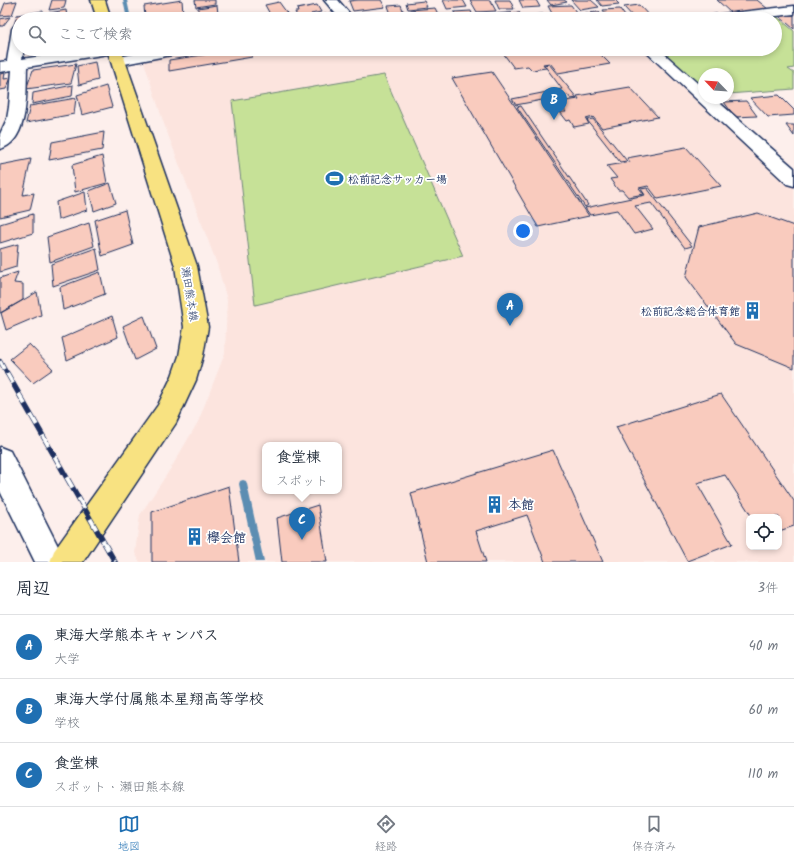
<!DOCTYPE html>
<html lang="ja">
<head>
<meta charset="utf-8">
<style>
  :root { --surface:#fff; --page:#f6f6f7; --text:#1f2937; --muted:#747a83; --line:#e0e1e3; --accent:#1f6fb2 }
  body { margin:0; font-family:Kalam,"Klee One",sans-serif; background:var(--page); color:var(--text) }
  .controls { position:absolute; right:12px; bottom:12px; display:grid; overflow:hidden; border-radius:8px; box-shadow:0 2px 6px #0003 }
  .controls button { width:36px; height:36px; display:grid; place-items:center; padding:0; border:0; border-bottom:1px solid var(--line); background:var(--surface); color:var(--text); font:20px sans-serif }
  .compass { position:absolute; left:698px; top:68px; width:36px; height:36px; border-radius:50%; background:var(--surface); box-shadow:0 2px 6px #0003; rotate:295deg }
  .you { position:absolute; left:523px; top:231px; width:14px; height:14px; margin:-10px; border:3px solid #fff; border-radius:50%; background:#1a73e8; box-shadow:0 0 0 6px #1a73e833 }
  .badge { display:grid; place-items:center; width:26px; height:26px; border-radius:50%; background:var(--accent); color:#fff; font-size:13px; font-weight:700 }
  .pin { position:absolute; translate:-50% -33px; filter:drop-shadow(0 1px 2px #0008) }
  .pin::after { content:''; position:absolute; top:21px; width:14px; height:12px; background:inherit; clip-path:polygon(0 0,100% 0,50% 100%) }
  .popup { position:absolute; left:262px; top:442px; width:80px; height:52px; box-sizing:border-box; display:grid; place-content:center; border-radius:8px; background:var(--surface); filter:drop-shadow(0 1px 3px #0005); font-size:13px; white-space:nowrap; color:var(--muted) }
  .popup b { font-size:15px; color:var(--text) }
  .popup::after { content:''; position:absolute; left:50%; top:100%; margin-left:-8px; border:8px solid transparent; border-top-color:var(--surface) }
  .list { margin:0; padding:0; list-style:none }
  h2 { display:flex; justify-content:space-between; align-items:center; height:52px; margin:0; padding:0 16px; font-size:17px }
  h2 small { font-size:13px; font-weight:400; color:var(--muted) }
  .list li { display:grid; grid-template-columns:26px 1fr auto; gap:12px; align-items:center; box-sizing:border-box; height:64px; padding:0 16px; border-top:1px solid var(--line) }
  .list b { display:block; font-size:15px; white-space:nowrap }
  .list p { margin:0; font-size:13px; white-space:nowrap; color:var(--muted) }
  .list em { font-size:13px; font-style:normal; color:var(--muted) }
  .icon { flex:none; width:22px; height:22px; fill:none; stroke:currentColor; stroke-width:2; stroke-linecap:round; stroke-linejoin:round }
  .map { position:relative; flex:none; width:794px; height:562px; overflow:hidden }
  .search { position:absolute; background:var(--surface); box-shadow:0 2px 6px #0003; left:12px; right:12px; top:12px; height:44px; display:flex; align-items:center; gap:10px; box-sizing:border-box; padding:0 14px; border-radius:22px; color:var(--muted); font-size:15px }
  .sheet { height:244px; background:var(--surface) }
  nav { display:flex; justify-content:space-around; align-items:center; box-sizing:border-box; height:56px; border-top:1px solid var(--line); background:var(--surface); font-size:11px; color:var(--muted) }
  nav a { display:grid; justify-items:center; gap:2px }
  nav .on { color:var(--accent) }
  .map>svg:first-child { display:block }
</style>
</head>
<body>
<div class="map">
<svg width="794" height="562" viewBox="0 0 794 562">
  <rect width="100%" height="100%" fill="#fdefec"/>
  <filter id="ink" filterUnits="userSpaceOnUse"><feTurbulence type="fractalNoise" baseFrequency=".025" numOctaves="2"/><feDisplacementMap in="SourceGraphic" scale="8" xChannelSelector="R" yChannelSelector="G"/><feConvolveMatrix kernelMatrix="1 2 1 2 8 2 1 2 1" color-interpolation-filters="sRGB"/></filter>
  <g filter="url(#ink)">
    <path fill="#fce4de" fill-rule="evenodd" d="M209 49H647L794 187V562H140L135 553 140 515 171 468 198 422 225 353 227 300 217 264 164 124 143 59ZM265 445H339V491H265ZM749 517H779V547H749Z"/>
    <path fill="#c6e197" stroke="#70887a" d="M775 15 794 31V68L788 69 794 73V89L728 94V74H704V90L657 49H775V19H735Z
      M384 75 463 256 255 305 232 101Z"/>
    <g fill="none" stroke-linecap="round" stroke-linejoin="round">
      <path fill="#5c8db2" fill-rule="evenodd" d="M123 0H127L131 19H127Z
        M243 480 246 481 247 484 264 562H256L239 484 240 481Z"/>
    </g>
    <path fill="#f9cbbe" stroke="#1b2f5e" d="M52 0H66L64 8 49 10Z
      M182 0 183 14 145 17 144 6Z
      M195 0H215V4L196 7Z
      M358 0H381L385 7 353 11 349 1Z
      M443 0H463L467 7 447 9Z
      M470 0H490L496 11 477 12Z
      M495 0H510L514 9H499Z
      M519 0H536L540 7 523 8Z
      M547 0H564L567 2 551 5Z
      M571 0H591L599 7 580 10Z
      M597 0H615L619 4 602 6Z
      M717 0H757L768 9 732 14Z
      M17 1 12 15 0 16 5 3Z
      M424 1 427 7 408 9 406 3Z
      M279 2 287 13 271 16 265 5Z
      M217 5 218 14 198 17V8Z
      M317 5 321 12 311 14 312 15 298 18 295 12H298L297 9Z
      M401 5 404 13 391 14 388 6Z
      M571 5 581 19H555L548 6Z
      M639 5 652 19H635L624 7Z
      M435 8 438 14 412 16 410 10Z
      M620 9 627 19H609L603 10Z
      M66 10 67 17 50 19 49 13Z
      M43 11 41 19H19V28H13L17 15Z
      M471 11 474 19H456L454 12Z
      M519 12 523 19H495L493 14Z
      M599 12 603 19H587L585 13Z
      M287 13 290 19H273L271 16Z
      M330 13 334 19H315L313 17Z
      M543 14 546 19H530L528 15Z
      M262 15 264 19 245 18Z
      M794 15V29L779 16Z
      M10 17 3 26H0V19Z
      M243 49H250L252 57 169 71V60Z
      M518 49H595L610 64 558 73 550 63 543 64 546 68 532 70 528 66 514 68 503 53 519 50Z
      M95 62 98 80 79 85 77 66Z
      M76 64 71 83 26 89 33 70Z
      M549 64 577 98 571 99 568 95 516 105 512 99 562 89 544 65Z
      M492 72 589 216 538 227 452 78Z
      M5 73 4 79 11 78 6 89 0 90V74Z
      M73 85 72 96 32 104 33 93Z
      M106 86 112 107 82 115 77 95Z
      M630 87 658 117 602 128 593 117 586 119 589 124 574 127 570 120 567 121 560 112H566L559 102 579 99 577 96Z
      M779 95 794 110V115L768 117 750 98Z
      M76 98 74 114 26 123 30 106Z
      M746 101 757 116 735 117 724 102Z
      M521 106 588 205 585 207 517 107Z
      M593 119 627 161 620 162 587 120Z
      M786 125H794V136Z
      M104 132 102 150 49 160 52 142Z
      M686 147 721 186 658 199 648 186 639 188 644 194 628 197 622 190H618L610 179 617 178 607 166 630 162 627 158Z
      M102 156 107 183 75 192 72 165Z
      M31 159 23 195 34 193 30 210 0 217V165Z
      M110 183 116 203 94 211 89 191Z
      M647 188 692 246 685 248 651 203 635 206 653 229 634 234 617 210 590 215 585 208 645 195 641 189Z
      M85 192 87 210 58 220 56 202Z
      M125 210 133 245 102 256 95 220Z
      M758 213 794 226V368L736 344 686 277 699 227Z
      M33 214V233L0 243V224Z
      M89 223 94 246 50 262 47 237Z
      M18 244 16 267 0 272V249Z
      M96 248 100 270 53 286 51 264Z
      M18 272 14 283 23 284V300L0 313V278Z
      M100 272 105 294 63 310 60 287Z
      M37 292 41 315 6 330 1 313Z
      M112 316 118 337 67 360 62 338Z
      M144 316 156 349 135 360 123 326Z
      M29 344 53 369 33 383 10 359Z
      M721 394 794 501V526L779 531V517H752L725 475 697 483 732 544 687 561 616 427Z
      M553 450 603 562H545L527 515 476 531 486 562H428L411 493Z
      M229 486 239 562H152V512Z
      M318 505 327 562H282L277 518Z"/>
    <g fill="none" stroke-linecap="round" stroke-linejoin="round">
      <defs>
        <path id="minor" d="M324 0H338L354 19H340Z
          M794 6V14L751 19H708L710 16 715 15Z
          M19 25V49H24L22 59 86 49H121L119 52 114 53 27 67C26 91 30 141 0 149V134L7 119 9 107 12 70 0 72V62L7 61 12 29 14 26Z
          M159 49H189L187 52 182 53 119 65 114 64 112 61 114 58Z
          M643 49H659L704 89V98H714L794 168V186L787 184Z
          M0 447 10 451 66 562H35L0 491Z"/>
        <path id="major" d="M91 0H105L111 19H97Z
          M107 49H121L197 266 208 327 203 356 196 380 176 423 83 562H50L54 551 158 405 172 376 179 356 184 327 175 266Z"/>
      </defs>
      <use href="#minor" stroke="#1b2f5e" stroke-width="3"/>
      <use href="#major" stroke="#1b2f5e" stroke-width="3"/>
      <use href="#minor" fill="#fff" fill-rule="evenodd"/>
      <use href="#major" fill="#f8e281" fill-rule="evenodd"/>
      <defs>
        <path id="rail-far1" d="M0 361 7 374"/>
        <path id="rail" d="M7 373 115 562"/>
      </defs>
      <use href="#rail-far1" stroke="#1b2f5e" stroke-width="4.5"/>
      <use href="#rail" stroke="#1b2f5e" stroke-width="5.5"/>
      <use href="#rail-far1" stroke="#fff" stroke-width="3" stroke-dasharray="9" stroke-linecap="butt"/>
      <use href="#rail" stroke="#fff" stroke-width="4" stroke-dasharray="12" stroke-linecap="butt"/>
    </g>
  </g>
  <defs>
    <symbol id="stadium-bare" viewBox="-9 -9 18 18"><path d="M0-5a6.5 5 0 1 0 0 10a6.5 5 0 1 0 0-10ZM-3.5-1.8h7v3.6h-7Z" fill="#1f6fb2" stroke="#fff" stroke-width="2.5" paint-order="stroke"/></symbol>
    <symbol id="building-bare" viewBox="-9 -9 18 18"><path d="M-4-6H4V6H1V3H-1V6H-4ZM-2.5-4.3h1.7v1.8h-1.7ZM.8-4.3h1.7v1.8H.8ZM-2.5-1h1.7V.8h-1.7ZM.8-1h1.7V.8H.8Z" fill="#1f6fb2" stroke="#fff" stroke-width="2.5" paint-order="stroke"/></symbol>
  </defs>
  <g fill-rule="evenodd">
    <use href="#stadium-bare" x="322" y="166" width="25" height="25"/>
    <use href="#building-bare" x="740" y="298" width="25" height="25"/>
    <use href="#building-bare" x="482" y="492" width="25" height="25"/>
    <use href="#building-bare" x="182" y="524" width="25" height="25"/>
  </g>
  <g text-anchor="middle" stroke-width="3.5" stroke-linejoin="round" paint-order="stroke">
    <g font-size="11" font-weight="bold" fill="#1b2f5e" stroke="#fff" text-anchor="start">
      <text x="348" y="183">松前記念サッカー場</text>
      <text x="740" y="315" text-anchor="end">松前記念総合体育館</text>
    </g>
    <g font-size="11" fill="#1b2f5e" stroke="#fff">
      <text transform="translate(190 294) rotate(81)" y="4">瀬田熊本線</text>
    </g>
    <g font-size="13" font-weight="bold" fill="#1b2f5e" stroke="#fff" text-anchor="start">
      <text x="508" y="509">本館</text>
      <text x="207" y="542">欅会館</text>
    </g>
  </g>
</svg>
<div class="controls">
<button><svg class="icon" aria-label="locate" viewBox="0 0 24 24"><circle cx="12" cy="12" r="6"/><path d="M12 2v4M12 18v4M2 12h4M18 12h4"/></svg></button>
</div>
<svg class="compass" viewBox="-18 -18 36 36"><path d="M0-13l5 13h-10z" fill="#e53935"/><path d="M0 13l5-13h-10z" fill="#747a83"/></svg>
<div class="you"></div>
<div class="pin badge" style="left:510px;top:326px">A</div>
<div class="pin badge" style="left:554px;top:120px">B</div>
<div class="pin badge" style="left:302px;top:540px">C</div>
<div class="popup"><b>食堂棟</b>スポット</div>
<div class="search"><svg class="icon" aria-label="search" viewBox="0 0 24 24"><circle cx="10" cy="10" r="6"/><path d="M15 15l6 6"/></svg>ここで検索</div>
</div>
<section class="sheet">
<h2>周辺<small>3件</small></h2>
<ul class="list">
<li><span class="badge">A</span><div><b>東海大学熊本キャンパス</b><p>大学</p></div><em>40 m</em></li>
<li><span class="badge">B</span><div><b>東海大学付属熊本星翔高等学校</b><p>学校</p></div><em>60 m</em></li>
<li><span class="badge">C</span><div><b>食堂棟</b><p>スポット · 瀬田熊本線</p></div><em>110 m</em></li>
</ul>
</section>
<nav>
<a class="on"><svg class="icon" aria-label="map" viewBox="0 0 24 24"><path d="M3 6l6-2 6 2 6-2v14l-6 2-6-2-6 2zM9 4v14M15 6v14"/></svg>地図</a>
<a><svg class="icon" aria-label="directions" viewBox="0 0 24 24"><path d="M12 3l9 9-9 9-9-9zM9 14v-3h6M13 9l2 2-2 2"/></svg>経路</a>
<a><svg class="icon" aria-label="saved" viewBox="0 0 24 24"><path d="M7 4h10v16l-5-4-5 4z"/></svg>保存済み</a>
</nav>
</body>
</html>
